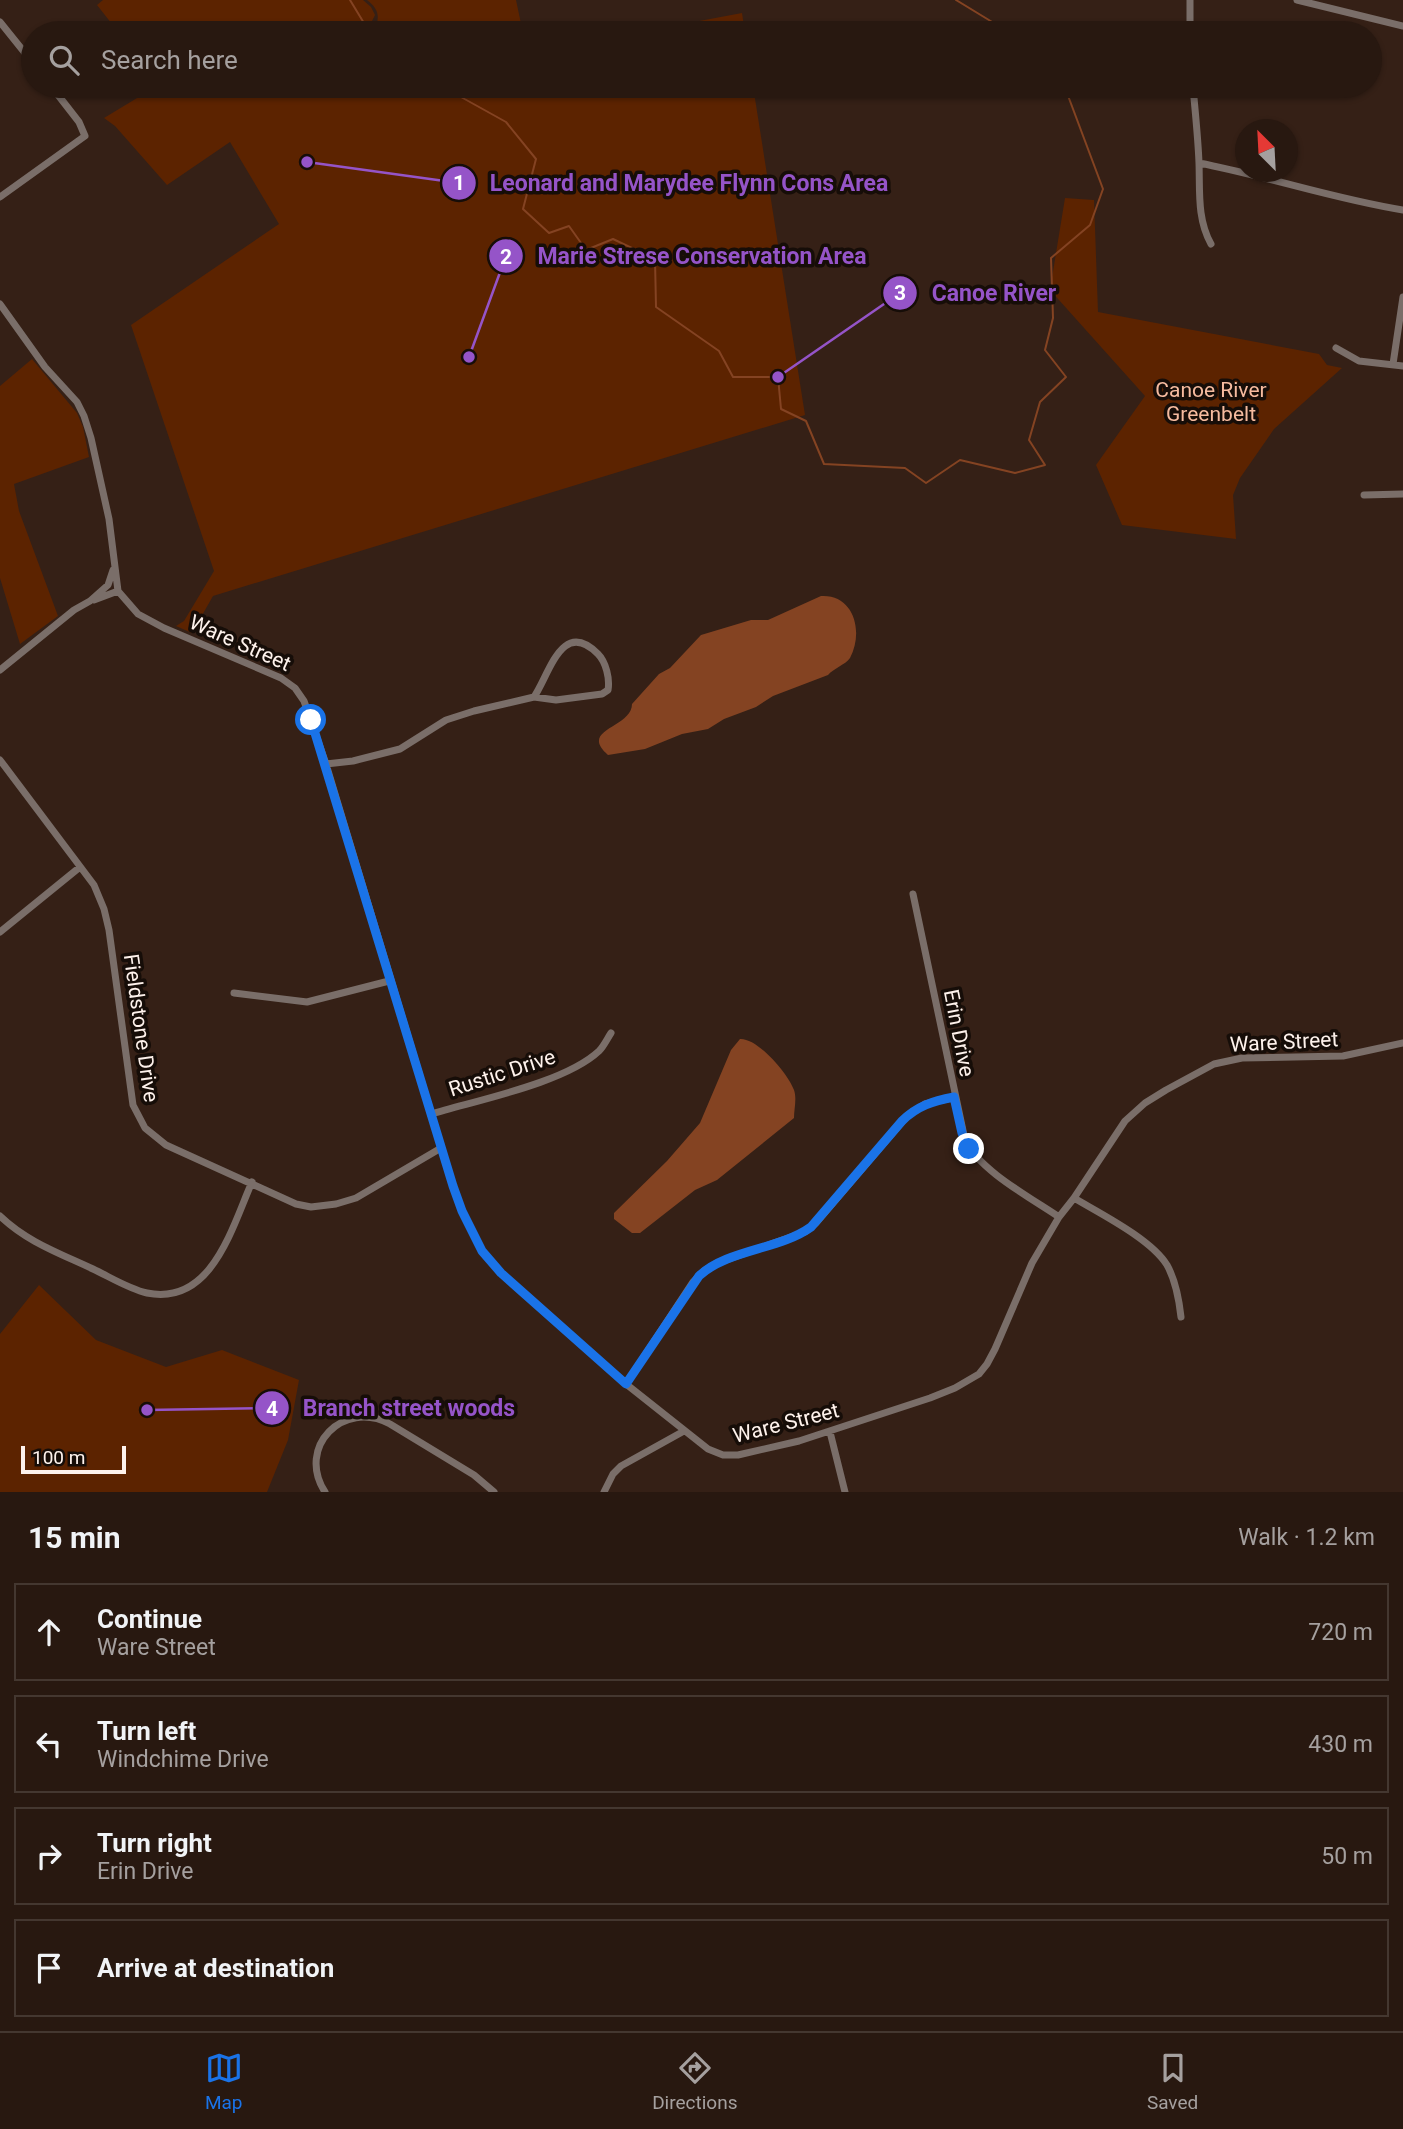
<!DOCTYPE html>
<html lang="en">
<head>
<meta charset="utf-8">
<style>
  :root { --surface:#281810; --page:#302119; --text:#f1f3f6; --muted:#a5a09f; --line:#443730; --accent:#1a73e8 }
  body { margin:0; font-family:Roboto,sans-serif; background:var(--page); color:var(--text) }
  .compass { position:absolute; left:1235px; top:119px; width:63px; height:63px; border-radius:50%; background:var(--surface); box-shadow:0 2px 5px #0004; rotate:336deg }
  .scale { position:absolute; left:21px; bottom:18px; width:105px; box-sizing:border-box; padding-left:7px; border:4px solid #fef2ec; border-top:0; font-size:19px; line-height:24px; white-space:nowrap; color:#fef2ec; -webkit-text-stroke:5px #160d08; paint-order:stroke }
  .stop { position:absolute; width:21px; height:21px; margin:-16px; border:5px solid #1a73e8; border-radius:50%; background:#fff }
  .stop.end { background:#1a73e8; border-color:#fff; box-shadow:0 2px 7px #0008 }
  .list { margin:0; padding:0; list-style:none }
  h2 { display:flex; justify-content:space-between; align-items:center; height:91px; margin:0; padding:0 28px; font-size:30px }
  h2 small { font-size:23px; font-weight:400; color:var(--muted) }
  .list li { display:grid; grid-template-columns:46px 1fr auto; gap:21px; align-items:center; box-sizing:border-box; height:98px; margin:0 14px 14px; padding:0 14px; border:2px solid var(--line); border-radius:0px }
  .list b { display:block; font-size:26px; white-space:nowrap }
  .list p { margin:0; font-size:23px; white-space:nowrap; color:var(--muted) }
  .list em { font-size:23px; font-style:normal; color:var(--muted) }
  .icon { flex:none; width:38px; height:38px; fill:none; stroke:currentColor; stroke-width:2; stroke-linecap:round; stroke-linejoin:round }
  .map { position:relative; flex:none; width:1403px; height:1492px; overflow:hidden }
  .search { position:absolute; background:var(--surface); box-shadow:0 2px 5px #0004; left:21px; right:21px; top:21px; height:77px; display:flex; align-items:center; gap:18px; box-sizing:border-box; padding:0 24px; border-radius:38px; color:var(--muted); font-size:26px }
  .sheet { height:539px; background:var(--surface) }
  nav { display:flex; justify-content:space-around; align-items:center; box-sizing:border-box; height:98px; border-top:2px solid var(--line); background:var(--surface); font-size:19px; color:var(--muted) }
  nav a { display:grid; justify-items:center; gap:4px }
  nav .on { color:var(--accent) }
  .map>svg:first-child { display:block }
</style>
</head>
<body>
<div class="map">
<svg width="1403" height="1492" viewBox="0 0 1403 1492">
  <rect width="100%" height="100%" fill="#352016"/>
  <path fill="#5c2300" d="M103 0H363L371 7 375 15 366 33H119L97 5Z
    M367 0H516L523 33H447L439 30 425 31 424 22 412 28V33H374C379 18 381 11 367 0Z
    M742 13 745 33H635Z
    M157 86H452L466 99 458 86H753L805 415 213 596 192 633 176 626 184 621 214 571 131 325 279 224 230 142 167 185 115 126 104 118Z
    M1065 198 1094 200 1098 312 1319 354 1327 365 1342 368 1274 429 1240 478 1233 495 1236 539 1122 525 1096 465 1145 396 1050 290Z
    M32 359 77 413 83 427 89 457 14 484 19 511 58 616 20 644 0 578V386Z
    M39 1285 96 1340 166 1367 222 1350 299 1380 288 1440 267 1492H0V1334Z"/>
  <path fill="#844322" d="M821 596C854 594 864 632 850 658 845 665 834 668 828 675L773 696 756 707 724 719 708 729 682 734 645 749 608 755C578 729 632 728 632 704L659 674 670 668 701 635 751 620H768Z
    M740 1039C758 1038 788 1074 794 1090 797 1099 794 1109 794 1118L717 1180 695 1190 640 1233H632L614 1219V1213L667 1161 700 1123 731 1050Z"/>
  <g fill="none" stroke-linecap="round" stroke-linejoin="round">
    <path stroke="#844322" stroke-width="2" d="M350 0 370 33
      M956 0 1002 28 1004 33
      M458 86 461 97 506 122 536 159 523 209 549 233 569 226 586 250 613 239 655 259 656 307 719 351 733 377H778L781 409 806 421 824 464 905 468 926 483 960 460 1015 473 1045 465 1029 440 1040 402 1066 377 1045 350 1053 318 1051 258 1090 225 1103 189 1067 93 1050 86"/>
    <path stroke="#7a6e69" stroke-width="7" d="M1190 0V33
      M1297 0 1403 26
      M0 22 33 63
      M1193 86C1195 111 1198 137 1199 163 1200 191 1197 219 1211 244
      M1199 163C1267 176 1334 199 1403 210
      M0 197 85 136 79 122 51 86
      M0 304 45 367 77 402 84 416 91 438 109 519 118 591 138 614 164 628 281 678 295 688 304 701 326 764 453 1186 462 1211 482 1251 501 1273 626 1384 708 1449 723 1455H738L799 1441 930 1398 955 1388 979 1374 987 1364 995 1349 1032 1263 1059 1217 1074 1198 1125 1121 1145 1103 1166 1090 1214 1064 1242 1058 1343 1056 1403 1043
      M1336 348 1359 361 1403 366
      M1393 364 1403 297
      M1364 495 1403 494
      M94 600 118 591
      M0 670 74 610 90 601 108 585 113 570
      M0 760 94 885 104 909 109 930 133 1105 145 1128 166 1145 296 1204 311 1207 336 1204 356 1198 441 1148
      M326 764 353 761 400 749 446 720 474 711 534 697 556 700 602 694 608 690C610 679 606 662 598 654 562 618 550 673 534 697
      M913 894 965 1140C979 1170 1031 1198 1059 1217
      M0 932 80 867
      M234 993 307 1002 389 981
      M431 1114C477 1100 565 1083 599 1051 604 1046 607 1039 611 1033
      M1074 1198C1101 1214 1151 1239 1167 1265 1176 1281 1179 1299 1181 1317
      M0 1216C27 1242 59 1253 93 1269 110 1277 129 1289 147 1293 212 1306 232 1227 252 1182
      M626 1384 693 1282 704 1271 715 1264 805 1232 816 1223 908 1115 925 1104 955 1097
      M830 1432 845 1492
      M325 1492C296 1447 343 1399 390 1424L474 1475 494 1492
      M604 1492 613 1474 621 1466 684 1431"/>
  </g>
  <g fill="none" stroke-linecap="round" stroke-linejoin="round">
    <path stroke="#1a73e8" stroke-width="9" d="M311 720 453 1186 462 1211 482 1251 501 1273 626 1384 699 1276C728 1249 779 1250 811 1227L902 1121C917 1106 933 1101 954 1097L962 1133 969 1149"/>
  </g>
  <g text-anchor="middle" stroke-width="7" stroke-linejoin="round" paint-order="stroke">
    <g font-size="21" fill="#f6bb9f" stroke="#160d08">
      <text x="1211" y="397">Canoe River<tspan x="1211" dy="24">Greenbelt</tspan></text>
    </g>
    <g font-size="21" fill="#fef2ec" stroke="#160d08">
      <text transform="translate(240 643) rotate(24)" y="7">Ware Street</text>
      <text transform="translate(141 1028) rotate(82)" y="7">Fieldstone Drive</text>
      <text transform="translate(959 1033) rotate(79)" y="7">Erin Drive</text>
      <text transform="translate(1284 1042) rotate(-3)" y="7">Ware Street</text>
      <text transform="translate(502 1073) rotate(-18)" y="7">Rustic Drive</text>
      <text transform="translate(786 1423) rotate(-14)" y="7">Ware Street</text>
    </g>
  </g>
  <path fill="none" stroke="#9554c8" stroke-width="2.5" d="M307 162L459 183M469 357L506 256M778 377L900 293M147 1410L272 1408"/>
  <g fill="#9554c8" stroke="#160d08" stroke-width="2.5">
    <circle cx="307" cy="162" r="7"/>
    <circle cx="469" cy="357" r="7"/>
    <circle cx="778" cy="377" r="7"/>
    <circle cx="147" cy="1410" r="7"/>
    <circle cx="459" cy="183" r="18"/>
    <circle cx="506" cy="256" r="18"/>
    <circle cx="900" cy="293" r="18"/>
    <circle cx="272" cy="1408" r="18"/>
  </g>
  <g font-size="21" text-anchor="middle" font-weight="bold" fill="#fff">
    <text x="459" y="190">1</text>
    <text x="506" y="264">2</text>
    <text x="900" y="300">3</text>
    <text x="272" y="1416">4</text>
  </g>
  <g font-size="23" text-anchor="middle" font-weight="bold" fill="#9554c8" stroke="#160d08" stroke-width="7" stroke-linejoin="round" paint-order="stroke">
    <text x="689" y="191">Leonard and Marydee Flynn Cons Area</text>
    <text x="702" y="264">Marie Strese Conservation Area</text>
    <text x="994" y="301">Canoe River</text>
    <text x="409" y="1416">Branch street woods</text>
  </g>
</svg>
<svg class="compass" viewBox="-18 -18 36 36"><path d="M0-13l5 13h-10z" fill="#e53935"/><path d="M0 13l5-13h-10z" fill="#a5a09f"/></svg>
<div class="scale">100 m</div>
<div class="stop" style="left:311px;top:720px"></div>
<div class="stop end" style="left:969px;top:1149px"></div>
<div class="search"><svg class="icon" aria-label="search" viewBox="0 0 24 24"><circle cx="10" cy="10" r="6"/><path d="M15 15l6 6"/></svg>Search here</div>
</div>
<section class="sheet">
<h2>15 min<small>Walk · 1.2 km</small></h2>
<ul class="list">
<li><svg class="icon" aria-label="ahead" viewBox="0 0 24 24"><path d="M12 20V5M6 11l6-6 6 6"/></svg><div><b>Continue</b><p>Ware Street</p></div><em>720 m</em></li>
<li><svg class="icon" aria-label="left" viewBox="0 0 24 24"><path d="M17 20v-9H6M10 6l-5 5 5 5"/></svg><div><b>Turn left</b><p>Windchime Drive</p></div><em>430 m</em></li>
<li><svg class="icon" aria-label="right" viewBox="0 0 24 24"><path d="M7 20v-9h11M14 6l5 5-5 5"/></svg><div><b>Turn right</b><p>Erin Drive</p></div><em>50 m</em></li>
<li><svg class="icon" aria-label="arrive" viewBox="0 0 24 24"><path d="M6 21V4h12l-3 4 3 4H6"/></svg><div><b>Arrive at destination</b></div></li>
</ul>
</section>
<nav>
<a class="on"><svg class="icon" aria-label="map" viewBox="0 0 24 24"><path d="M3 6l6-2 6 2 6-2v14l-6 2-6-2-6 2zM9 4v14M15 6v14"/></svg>Map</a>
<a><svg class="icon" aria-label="directions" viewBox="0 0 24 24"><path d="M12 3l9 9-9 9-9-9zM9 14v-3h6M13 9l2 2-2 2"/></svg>Directions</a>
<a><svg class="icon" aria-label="saved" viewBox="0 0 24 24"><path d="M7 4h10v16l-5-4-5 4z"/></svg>Saved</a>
</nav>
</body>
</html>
